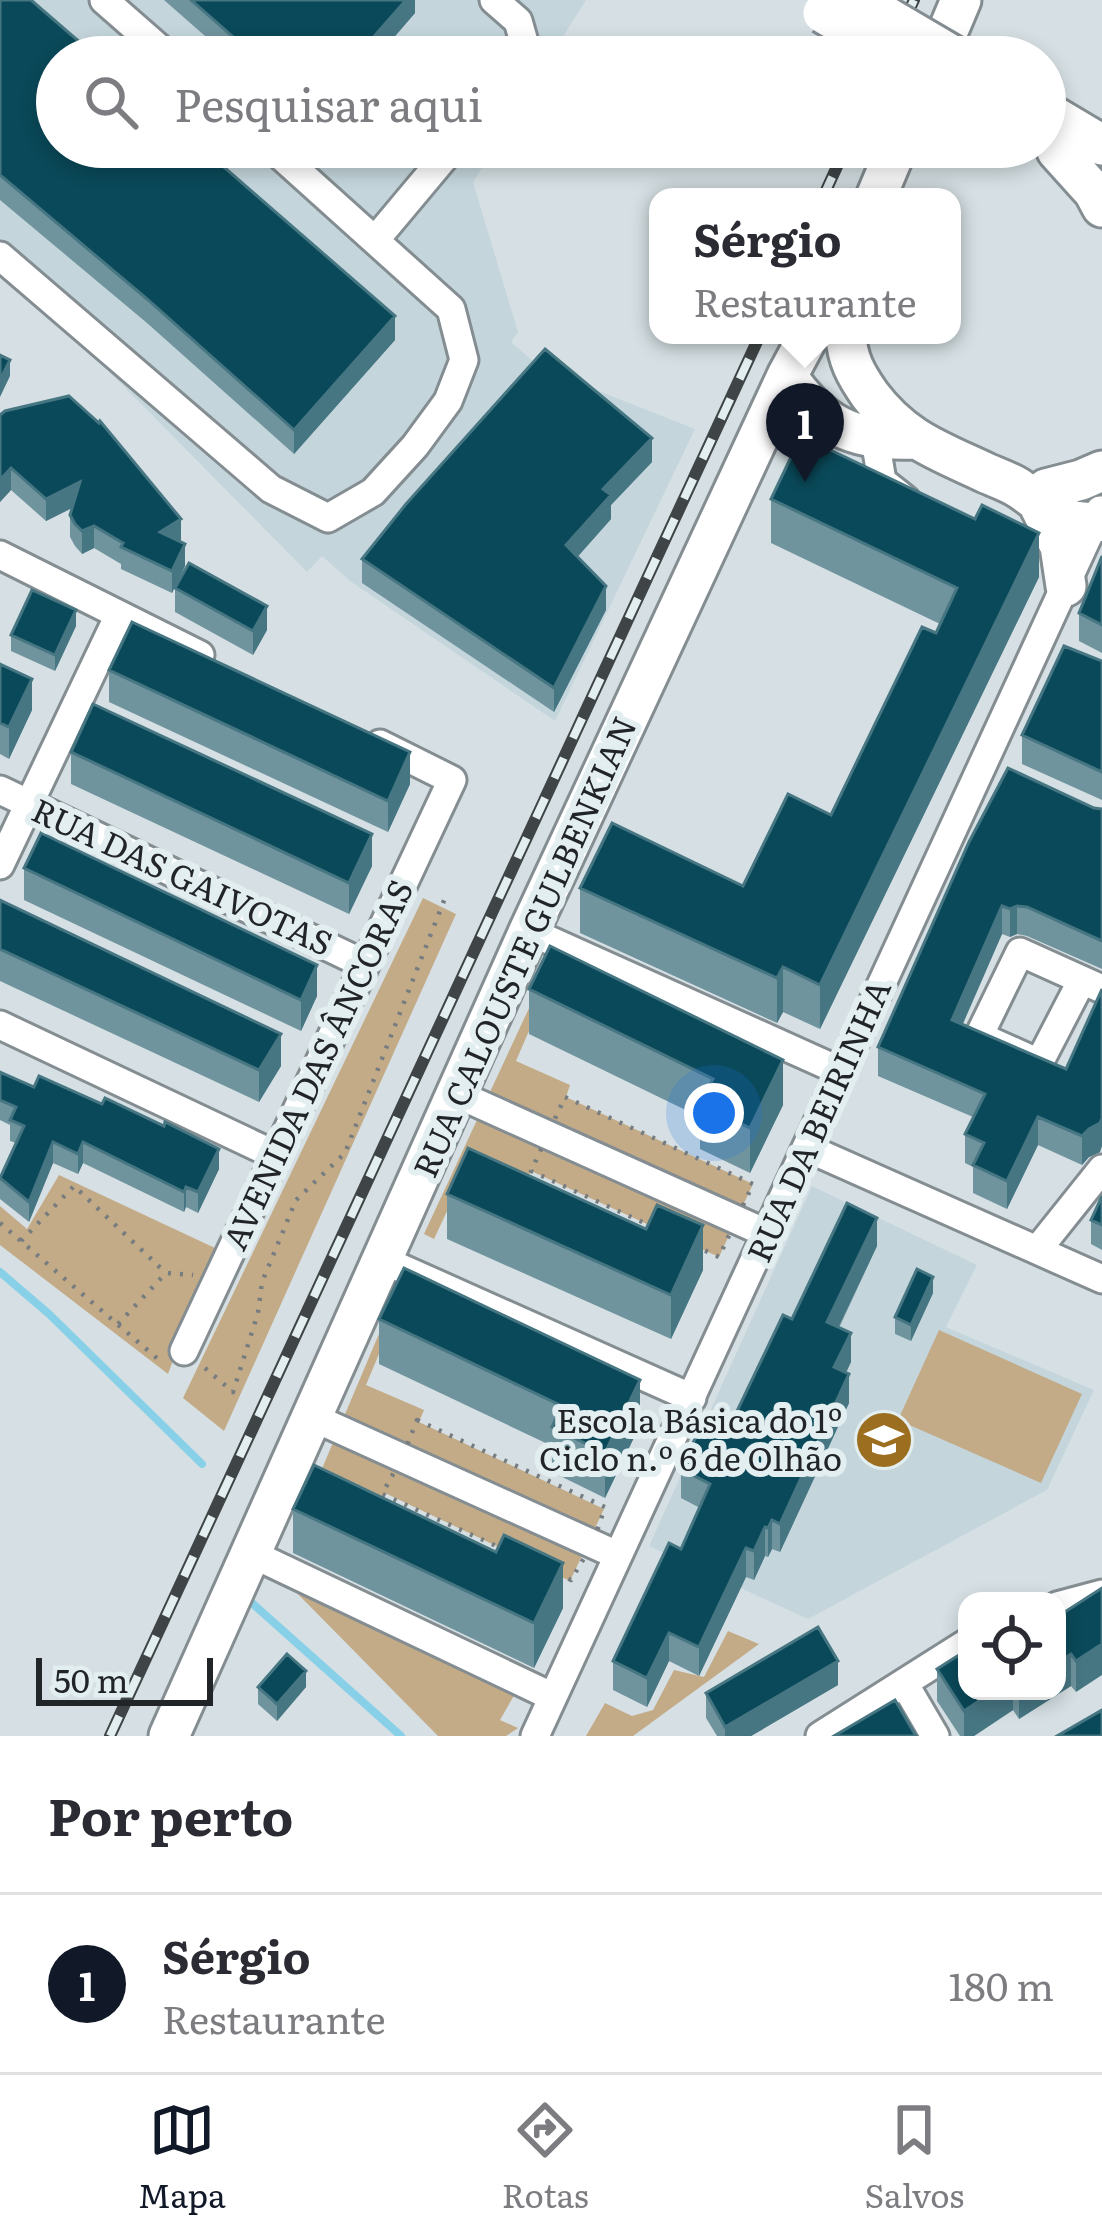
<!DOCTYPE html>
<html lang="pt">
<head>
<meta charset="utf-8">
<style>
  :root { --surface:#fff; --page:#f2f2f3; --text:#2b2b33; --muted:#7c7c81; --line:#e1e1e2; --accent:#111827 }
  body { margin:0; font-family:Literata,serif; background:var(--page); color:var(--text) }
  .controls { position:absolute; right:36px; bottom:36px; display:grid; overflow:hidden; border-radius:24px; box-shadow:0 6px 18px #0003 }
  .controls button { width:108px; height:108px; display:grid; place-items:center; padding:0; border:0; border-bottom:3px solid var(--line); background:var(--surface); color:var(--text); font:60px sans-serif }
  .scale { position:absolute; left:36px; bottom:30px; width:177px; box-sizing:border-box; padding-left:12px; border:6px solid #222527; border-top:0; font-size:33px; line-height:42px; white-space:nowrap; color:#222527; -webkit-text-stroke:9px #e3eef1; paint-order:stroke }
  .you { position:absolute; left:714px; top:1113px; width:42px; height:42px; margin:-30px; border:9px solid #fff; border-radius:50%; background:#1a73e8; box-shadow:0 0 0 18px #1a73e833 }
  .badge { display:grid; place-items:center; width:78px; height:78px; border-radius:50%; background:var(--accent); color:#fff; font-size:39px; font-weight:700 }
  .pin { position:absolute; translate:-50% -99px; filter:drop-shadow(0 3px 6px #0008) }
  .pin::after { content:''; position:absolute; top:63px; width:42px; height:36px; background:inherit; clip-path:polygon(0 0,100% 0,50% 100%) }
  .popup { position:absolute; left:649px; top:188px; width:312px; height:156px; box-sizing:border-box; display:grid; place-content:center; border-radius:24px; background:var(--surface); filter:drop-shadow(0 3px 9px #0005); font-size:39px; white-space:nowrap; color:var(--muted) }
  .popup b { font-size:45px; color:var(--text) }
  .popup::after { content:''; position:absolute; left:50%; top:100%; margin-left:-24px; border:24px solid transparent; border-top-color:var(--surface) }
  .list { margin:0; padding:0; list-style:none }
  h2 { display:flex; justify-content:space-between; align-items:center; height:156px; margin:0; padding:0 48px; font-size:51px }
  h2 small { font-size:39px; font-weight:400; color:var(--muted) }
  .list li { display:grid; grid-template-columns:78px 1fr auto; gap:36px; align-items:center; box-sizing:border-box; height:180px; padding:0 48px; border-top:3px solid var(--line) }
  .list b { display:block; font-size:45px; white-space:nowrap }
  .list p { margin:0; font-size:39px; white-space:nowrap; color:var(--muted) }
  .list em { font-size:39px; font-style:normal; color:var(--muted) }
  .icon { flex:none; width:66px; height:66px; fill:none; stroke:currentColor; stroke-width:2; stroke-linecap:round; stroke-linejoin:round }
  .map { position:relative; flex:none; width:1102px; height:1736px; overflow:hidden }
  .search { position:absolute; background:var(--surface); box-shadow:0 6px 18px #0003; left:36px; right:36px; top:36px; height:132px; display:flex; align-items:center; gap:30px; box-sizing:border-box; padding:0 42px; border-radius:66px; color:var(--muted); font-size:45px }
  .sheet { height:336px; background:var(--surface) }
  nav { display:flex; justify-content:space-around; align-items:center; box-sizing:border-box; height:168px; border-top:3px solid var(--line); background:var(--surface); font-size:33px; color:var(--muted) }
  nav a { display:grid; justify-items:center; gap:6px }
  nav .on { color:var(--accent) }
  .map>svg:first-child { display:block }
</style>
</head>
<body>
<div class="map">
<svg width="1102" height="1736" viewBox="0 0 1102 1736">
  <rect width="100%" height="100%" fill="#d6e0e4"/>
  <path fill="#c4d6dc" d="M0 0H586L550 57H57V147H495L473 182 518 332 511 342 541 368 695 429 555 721 350 581 322 556 307 572 0 261Z
    M812 1186 977 1265 946 1327 1094 1390 1047 1490 808 1619 649 1546Z"/>
  <path fill="#c3ab88" d="M423 898 456 914 224 1431 183 1398Z
    M543 978 550 982 516 1061 570 1085 566 1097 753 1184 719 1257 531 1171 523 1184 471 1160 434 1239 424 1234Z
    M59 1175 215 1248 168 1374 0 1245V1206L27 1229Z
    M392 1303 399 1306 366 1385 424 1410 419 1422 604 1509 570 1581 385 1493 382 1499 321 1471Z
    M939 1330 1082 1394 1041 1483 898 1420Z
    M284 1580 516 1692 500 1720 518 1728 506 1736H438Z
    M728 1631 759 1644 633 1736H586L605 1703 632 1716 653 1710 674 1670 704 1677Z"/>
  <g fill="none" stroke-linecap="round" stroke-linejoin="round">
    <path stroke="#87d0e8" stroke-width="8" d="M0 1272 49 1314 202 1464
      M252 1603 401 1736"/>
    <defs>
      <path id="street" d="M104 0 169 57
        M494 0 518 21 526 49 522 57
        M376 239 453 147
        M0 256 271 489 328 518 373 492 415 446 448 401 464 360 451 309 271 147
        M875 439 882 481 906 500
        M0 555 200 655
        M0 790 364 964
        M0 865 119 615
        M529 931 840 1071
        M1082 980 1039 1063 979 1036 1020 952 1102 989
        M0 1025 275 1155
        M457 1094 768 1234
        M807 1148 1102 1279
        M1038 1249 1102 1169
        M383 1260 692 1398
        M184 1351 452 780 380 744
        M312 1417 617 1555
        M250 1553 553 1697
        M1057 1606 1102 1594
        M904 1683 935 1736
        M535 1736 1100 510
        M820 1736 967 1643"/>
      <path id="secondary" d="M937 57 961 0
        M1045 111 1102 145
        M1057 151 1094 192 1102 207
        M876 197 897 147
        M846 335C847 359 856 375 870 395 903 439 937 450 986 473 997 478 1010 482 1020 489 1052 510 1051 521 1094 523
        M787 376C821 425 852 441 912 439
        M1046 489 1081 480 1102 471
        M1040 507 1060 546 1066 586
        M169 1736 529 931 787 376 809 335"/>
    </defs>
    <use href="#street" stroke="#848d91" stroke-width="33"/>
    <use href="#secondary" stroke="#848d91" stroke-width="45"/>
    <path stroke="#767c7f" stroke-width="4.5" stroke-dasharray="3 9" stroke-linecap="butt" d="M565 1097 753 1184 719 1257 531 1171Z
      M0 1223 159 1360
      M21 1241 74 1186 166 1273
      M118 1324 166 1273 193 1275
      M205 1368 233 1392 258 1313 262 1282 296 1200 345 1153 445 898
      M417 1420 605 1507 593 1543 571 1580 382 1494 402 1458Z"/>
    <use href="#street" stroke="#fff" stroke-width="27"/>
    <use href="#secondary" stroke="#fff" stroke-width="39"/>
    <defs>
      <path id="rail" d="M887 57 914 0
        M823 197 846 147
        M110 1736 760 335"/>
    </defs>
    <use href="#rail" stroke="#3f4446" stroke-width="12"/>
    <use href="#rail" stroke="#e3eef1" stroke-width="8" stroke-dasharray="22" stroke-linecap="butt"/>
    <defs>
      <path id="secondary-bridge" d="M858 0 955 57
        M823 13 898 57"/>
    </defs>
    <use href="#secondary-bridge" stroke="#848d91" stroke-width="45" stroke-linecap="butt"/>
    <use href="#secondary-bridge" stroke="#fff" stroke-width="39"/>
  </g>
  <path fill="#70949e" d="M0 0 395 340 294 454 147 323 0 200Z
    M164 0H415V13L377 57H229Z
    M0 415 181 541 185 566 172 593 121 569V564L94 548 82 554 75 546 70 537V515L72 508 46 521 11 490 0 502Z
    M652 462 611 505V519L577 557 606 610 554 712 362 583V559Z
    M771 499 1039 577 820 1029 783 1012 777 1023 580 933V888L743 886 831 815 940 624 771 543Z
    M1102 556V653L1079 641V613Z
    M175 588 267 630 253 655 175 612Z
    M76 626 55 671 11 651V635Z
    M1102 661V800L1022 764V735Z
    M0 664 32 710 9 759 0 754Z
    M109 670 410 784 388 832 109 702Z
    M71 752 372 866 349 914 71 784Z
    M1094 808 1102 809V969L1027 936 1017 934 1010 937 1002 934 963 1024 1100 1152 1089 1157 1082 1165 1038 1145 1007 1209 973 1193V1167L965 1163V1134L973 1117 878 1076V1047L969 842Z
    M24 868 317 996 301 1031 24 900Z
    M0 900 281 1066 259 1102 0 981Z
    M529 989 783 1105 750 1173 700 1149V1117L529 1034Z
    M0 1072 219 1169 198 1213 186 1207 184 1212 83 1163 78 1174 53 1163 29 1222 0 1199V1178L16 1143 10 1141V1125L0 1120Z
    M447 1194 703 1270 671 1339 447 1239Z
    M1102 1196V1250L1091 1244V1220Z
    M877 1246 839 1328 851 1362 846 1373 849 1403 780 1552 772 1549 768 1557 765 1556 754 1580 746 1577 699 1676 669 1661 647 1707 613 1690V1661L681 1549 700 1508 681 1498V1469L728 1430 792 1319Z
    M933 1293 911 1341 895 1334V1317Z
    M379 1319 640 1425 605 1498 552 1472V1446L379 1364Z
    M293 1509 563 1608 534 1668 293 1553Z
    M1102 1588 1076 1692 1071 1686 1019 1719 1013 1710 974 1736H960L937 1701V1669L967 1691H1057V1617Z
    M838 1685 751 1736H717L706 1718V1693Z
    M258 1687H306L277 1721 258 1704Z"/>
  <path fill="#477683" d="M406 0H415V13L377 57H356Z
    M395 316V340L294 454V430Z
    M10 360V376L0 397V380Z
    M652 438V462L611 505V519L566 570V545L603 489Z
    M11 468V490L0 502V480Z
    M80 482V504L46 521V499Z
    M181 519V541L160 532Z
    M94 526V548L82 554V531Z
    M1039 533V577L820 1029V985Z
    M185 544V566L172 593V571Z
    M606 586V610L554 712V688Z
    M267 606V630L253 655V631Z
    M76 610V626L55 671V655Z
    M32 679V710L9 759V727Z
    M410 752V784L388 832V801Z
    M372 834V866L349 914V883Z
    M1002 906V934L952 1048V1020Z
    M1017 906V934L1010 937V909Z
    M317 965V996L301 1031V1000Z
    M783 967V1012L777 1023V978Z
    M281 1034V1066L259 1102V1070Z
    M783 1060V1105L750 1173V1128Z
    M1038 1117V1145L1007 1209V1181Z
    M1102 1118V1146L1100 1152 1089 1157 1082 1165V1136Z
    M53 1142V1163L29 1222V1202Z
    M83 1142V1163L78 1174V1154Z
    M219 1149V1169L198 1213V1192Z
    M186 1187V1207L184 1212V1192Z
    M877 1218V1246L827 1351V1322Z
    M703 1225V1270L671 1339V1295Z
    M933 1277V1293L911 1341V1325Z
    M851 1333V1362L834 1396V1367Z
    M849 1374V1403L780 1552V1524Z
    M640 1380V1425L605 1498V1453Z
    M772 1520V1549L768 1557V1528Z
    M765 1527V1556L754 1580V1551Z
    M746 1548V1577L699 1676V1647Z
    M563 1563V1608L534 1668V1623Z
    M669 1633V1661L647 1707V1678Z
    M1102 1644V1675L1076 1692V1661Z
    M1071 1654V1686L1019 1719V1691H1057V1663Z
    M838 1661V1685L751 1736H725V1727Z
    M306 1671V1687L277 1721V1704Z
    M994 1691H1013V1710L974 1736H964V1711Z"/>
  <path fill="#0a4959" stroke="#477683" stroke-width="3" d="M0 0H31L97 57H57V147H201L395 316 294 430 147 299 0 175Z
    M191 0H406L356 57H256Z
    M545 349 652 438 603 489 611 495 566 545 606 586 554 688 362 559 406 504Z
    M0 355 10 360 0 380Z
    M69 396 99 423 100 421 181 519 160 532 185 544 172 571 121 547 123 543 94 526 82 531 75 524 70 515 80 482 46 499 11 468 0 480V415L5 411Z
    M801 436 975 519 982 505 1039 533 820 985 783 967 777 978 580 888 612 823 743 886 788 794 831 815 922 627 936 633 957 588 771 499Z
    M1102 556V625L1079 613Z
    M189 563 267 606 253 631 175 588Z
    M32 590 76 610 55 655 11 635Z
    M132 622 410 752 388 801 109 670Z
    M1064 646 1102 661V772L1022 735Z
    M0 664 32 679 9 727 0 723Z
    M93 704 372 834 349 883 71 752Z
    M1008 768 1094 808 1102 809V941L1027 907 1017 906 1010 909 1002 906 952 1020 1066 1069 1102 989V1118L1100 1123 1089 1129 1082 1136 1038 1117 1007 1181 973 1165 984 1143 965 1134 985 1094 878 1047 969 842Z
    M41 833 317 965 301 1000 24 868Z
    M0 900 281 1034 259 1070 0 949Z
    M550 946 783 1060 750 1128 700 1104 713 1079 529 989Z
    M0 1072 34 1087 39 1076 102 1104 105 1098 164 1126 165 1122 219 1149 198 1192 186 1187 184 1192 83 1142 78 1154 53 1142 29 1202 0 1178 24 1126 10 1120 16 1107 0 1100Z
    M468 1148 646 1229 657 1205 703 1225 671 1295 447 1194Z
    M1102 1196V1225L1091 1220Z
    M847 1203 877 1218 827 1322 851 1333 834 1367 849 1374 780 1524 772 1520 768 1528 765 1527 754 1551 746 1548 699 1647 669 1633 647 1678 613 1661 669 1543 681 1549 710 1484 681 1469 704 1419 728 1430 783 1315 792 1319Z
    M404 1268 640 1380 605 1453 552 1427 562 1406 379 1319Z
    M917 1269 933 1277 911 1325 895 1317Z
    M314 1465 496 1552 504 1535 563 1563 534 1623 293 1509Z
    M1102 1588V1644L1076 1661 1071 1654 1057 1663V1617Z
    M818 1627 838 1661 725 1727 706 1693Z
    M967 1650V1691H994L964 1711 937 1669Z
    M287 1654 306 1671 277 1704 258 1687Z
    M895 1700 916 1736H834Z
    M1102 1710V1736H1057Z"/>
  <defs>
    <symbol id="school-disc" viewBox="-11 -11 22 22"><circle r="9.5" fill="#9c6e1f" stroke="#e3eef1"/><path d="M0-5L7-2L0 1L-7-2ZM-4 1L0 2.5L4 1V4Q0 6-4 4Z" fill="#fff"/></symbol>
  </defs>
  <g fill-rule="evenodd">
    <use href="#school-disc" x="851" y="1407" width="66" height="66"/>
  </g>
  <g text-anchor="middle" stroke-width="12" stroke-linejoin="round" paint-order="stroke">
    <g font-size="33" fill="#222527" stroke="#e3eef1">
      <text transform="translate(182 877) rotate(25)" y="12">RUA DAS GAIVOTAS</text>
      <text transform="translate(525 947) rotate(-66)" y="12">RUA CALOUSTE GULBENKIAN</text>
      <text transform="translate(318 1065) rotate(-65)" y="12">AVENIDA DAS ÂNCORAS</text>
      <text transform="translate(819 1121) rotate(-66)" y="12">RUA DA BEIRINHA</text>
    </g>
    <g font-size="33" fill="#222527" stroke="#e3eef1" text-anchor="end">
      <text x="842" y="1433">Escola Básica do 1º<tspan x="842" dy="38">Ciclo n.º 6 de Olhão</tspan></text>
    </g>
  </g>
</svg>
<div class="controls">
<button><svg class="icon" aria-label="locate" viewBox="0 0 24 24"><circle cx="12" cy="12" r="6"/><path d="M12 2v4M12 18v4M2 12h4M18 12h4"/></svg></button>
</div>
<div class="scale">50 m</div>
<div class="you"></div>
<div class="pin badge" style="left:805px;top:482px">1</div>
<div class="popup"><b>Sérgio</b>Restaurante</div>
<div class="search"><svg class="icon" aria-label="search" viewBox="0 0 24 24"><circle cx="10" cy="10" r="6"/><path d="M15 15l6 6"/></svg>Pesquisar aqui</div>
</div>
<section class="sheet">
<h2>Por perto<small></small></h2>
<ul class="list">
<li><span class="badge">1</span><div><b>Sérgio</b><p>Restaurante</p></div><em>180 m</em></li>
</ul>
</section>
<nav>
<a class="on"><svg class="icon" aria-label="map" viewBox="0 0 24 24"><path d="M3 6l6-2 6 2 6-2v14l-6 2-6-2-6 2zM9 4v14M15 6v14"/></svg>Mapa</a>
<a><svg class="icon" aria-label="directions" viewBox="0 0 24 24"><path d="M12 3l9 9-9 9-9-9zM9 14v-3h6M13 9l2 2-2 2"/></svg>Rotas</a>
<a><svg class="icon" aria-label="saved" viewBox="0 0 24 24"><path d="M7 4h10v16l-5-4-5 4z"/></svg>Salvos</a>
</nav>
</body>
</html>
